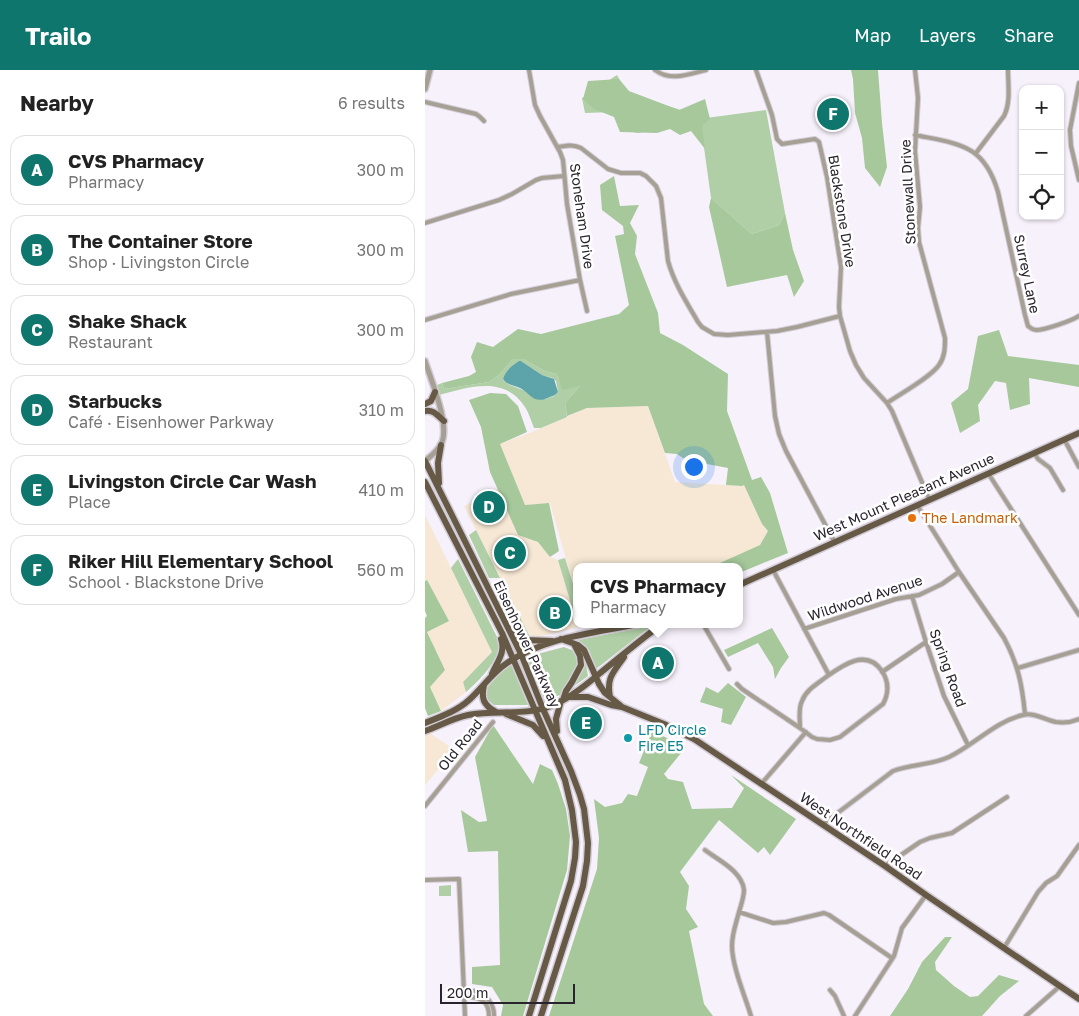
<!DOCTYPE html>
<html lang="en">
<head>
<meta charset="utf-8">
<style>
  :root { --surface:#fff; --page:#f6f6f6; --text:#222; --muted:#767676; --line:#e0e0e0; --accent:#0f766e }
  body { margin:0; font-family:"Golos Text",sans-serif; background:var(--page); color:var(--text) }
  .controls { position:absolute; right:15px; top:15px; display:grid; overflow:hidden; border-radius:10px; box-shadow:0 1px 4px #0004 }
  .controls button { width:45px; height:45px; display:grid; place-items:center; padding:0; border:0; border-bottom:1px solid var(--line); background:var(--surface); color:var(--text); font:25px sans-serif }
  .scale { position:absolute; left:15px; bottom:12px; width:135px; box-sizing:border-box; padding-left:5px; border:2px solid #29232d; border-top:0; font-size:14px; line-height:18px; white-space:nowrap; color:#29232d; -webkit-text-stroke:4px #fff; paint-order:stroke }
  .you { position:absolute; left:268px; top:396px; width:18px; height:18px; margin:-12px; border:4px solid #fff; border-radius:50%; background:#1a73e8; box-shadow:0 0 0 8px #1a73e833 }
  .badge { display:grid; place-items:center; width:32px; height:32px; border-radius:50%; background:var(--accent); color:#fff; font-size:16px; font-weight:700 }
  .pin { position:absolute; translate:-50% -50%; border:2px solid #fff; box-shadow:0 1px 5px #0006 }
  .popup { position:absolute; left:148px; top:493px; width:170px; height:65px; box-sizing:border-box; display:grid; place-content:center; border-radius:10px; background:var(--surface); filter:drop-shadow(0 1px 4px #0005); font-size:16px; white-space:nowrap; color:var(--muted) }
  .popup b { font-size:19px; color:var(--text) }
  .popup::after { content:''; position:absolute; left:50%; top:100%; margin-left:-10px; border:10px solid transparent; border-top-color:var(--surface) }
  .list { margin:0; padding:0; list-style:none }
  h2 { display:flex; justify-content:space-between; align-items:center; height:65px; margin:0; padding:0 20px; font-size:21px }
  h2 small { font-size:16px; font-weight:400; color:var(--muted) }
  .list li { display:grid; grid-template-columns:32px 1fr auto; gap:15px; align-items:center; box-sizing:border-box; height:70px; margin:0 10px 10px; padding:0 10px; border:1px solid var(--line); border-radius:15px }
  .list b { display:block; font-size:19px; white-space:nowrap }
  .list p { margin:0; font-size:16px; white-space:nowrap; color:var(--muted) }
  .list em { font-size:16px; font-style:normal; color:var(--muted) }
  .icon { flex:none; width:28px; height:28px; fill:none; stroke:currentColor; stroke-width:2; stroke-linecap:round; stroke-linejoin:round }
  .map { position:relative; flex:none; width:654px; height:946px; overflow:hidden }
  header { display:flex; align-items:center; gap:30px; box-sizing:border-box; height:70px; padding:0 25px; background:var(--accent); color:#fff }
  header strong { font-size:24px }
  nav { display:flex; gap:28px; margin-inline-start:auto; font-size:18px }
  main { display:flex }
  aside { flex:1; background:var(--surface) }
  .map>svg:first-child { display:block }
</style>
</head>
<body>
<header>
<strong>Trailo</strong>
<nav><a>Map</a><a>Layers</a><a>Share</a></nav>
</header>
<main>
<aside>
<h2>Nearby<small>6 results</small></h2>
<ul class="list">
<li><span class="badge">A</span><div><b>CVS Pharmacy</b><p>Pharmacy</p></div><em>300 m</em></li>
<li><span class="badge">B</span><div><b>The Container Store</b><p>Shop · Livingston Circle</p></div><em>300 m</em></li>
<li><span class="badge">C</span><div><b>Shake Shack</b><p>Restaurant</p></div><em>300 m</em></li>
<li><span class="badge">D</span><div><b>Starbucks</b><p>Café · Eisenhower Parkway</p></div><em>310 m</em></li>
<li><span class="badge">E</span><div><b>Livingston Circle Car Wash</b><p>Place</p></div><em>410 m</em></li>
<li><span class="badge">F</span><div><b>Riker Hill Elementary School</b><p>School · Blackstone Drive</p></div><em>560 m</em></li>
</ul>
</aside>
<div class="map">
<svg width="654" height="946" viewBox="0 0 654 946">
  <rect width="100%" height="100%" fill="#f7f1fc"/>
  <path fill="#f6e8d4" d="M223 336 250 412 316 416 319 415 337 454 343 461 335 475 286 497H152V527L125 433 100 435 75 374 107 362 162 338Z
    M73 419 93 465 113 472 125 487 133 490 153 557 106 569 39 436Z
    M0 445 67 582 38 612 41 622 16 641 5 617 20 600 2 562 23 551 2 510 0 511Z
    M3 662 30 680 0 715V663Z"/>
  <path fill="#b0cfa6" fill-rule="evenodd" d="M192 5 202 23 281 48 341 40 360 143 354 155 327 164 286 128 275 49 213 63 199 60 188 42 160 43 157 28Z
    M88 289H98L120 301 131 304 134 309 156 315 140 333 142 347 116 358H109C106 351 104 343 100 337 79 305 44 317 14 325L10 316 17 313 19 319 64 312 74 305ZM96 291 117 305 127 308 131 311 133 322 129 326 121 329 85 315 79 311 78 309 83 300Z
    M51 460 75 508H64L44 465Z
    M140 488 152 527V554L133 490Z
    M33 489 76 575C71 593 55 610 41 622L38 612 67 582 26 498Z
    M79 515 106 569 93 562 72 523 75 517Z
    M226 556 171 599 164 580 153 570Z
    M139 577 149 581 154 593 135 625 120 631 101 587Z
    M160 589 163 606 148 617 157 600Z
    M86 594 103 635H69L62 629V618L75 603Z
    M26 815V826H14V816Z"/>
  <path fill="#a6c89b" d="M426 0H453L457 53 462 97 455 117 440 98 437 68 430 43 428 9Z
    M194 9 204 21 254 40 280 29 285 49 277 56 280 79 266 61 255 65 245 59 232 63 195 62 189 47 169 39 158 29 163 11Z
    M189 106 195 136 214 135 205 153 212 166 210 184 233 243 235 263 258 275 303 304 302 341 327 410 336 407 345 423 363 483 314 503V497H286L335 475 343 461 337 454 319 415 317 416 301 415 303 398 261 390 252 384 240 383 223 336 162 338 142 346 140 333 155 316 137 320 134 309 131 304 120 301 98 289H88L74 305 64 312 19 319 17 313 44 306 51 302 46 287 52 272 68 277 93 259 116 264 194 244 204 235 190 166 199 164 198 156 177 140 175 115Z
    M286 128 327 164 354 155 360 143 368 180 379 211 369 227 362 205 302 217 284 137Z
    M574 260 583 286 654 295V317L604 308 605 334 585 340 581 313 570 311 553 335 555 351 535 363 526 333 543 319 553 266Z
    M65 323 81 324 93 336 102 362 75 374 100 435 124 433 134 481 125 487 113 472 93 465 65 402 56 357 44 330Z
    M2 510 24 551 2 562 20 600 5 617 16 641 3 646 0 638V548L2 546 0 541V511Z
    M347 558 364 587 356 598 350 609 348 597 333 573 303 587 299 580Z
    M303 613 321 627 306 655 296 652 298 639 275 632 281 617 293 623Z
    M68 655 108 714 115 694 127 700 133 714 141 739 145 766 142 800 98 946H76L78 935 67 917 47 914V897L75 895 73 781 43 782 36 740 54 752 62 751 50 687Z
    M227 661 261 677 239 704 243 709 258 712 267 739 307 738 319 718 306 705 371 749 345 785 339 777 333 783 294 750 255 802 264 816 261 839 273 857 264 861 279 934 288 946H124L172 799 174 768 169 729 180 737 197 733 203 724 212 726 223 697 214 693Z
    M520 867H527L510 892 511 900 529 916 545 927 553 926 574 905 594 911 575 926 557 946H465L483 919 497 892Z"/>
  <path fill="#5da4aa" d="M94 291H96L117 305 129 309 133 322C130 326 127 326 123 328 108 334 106 324 95 318 88 315 82 315 78 309 81 300 87 296 94 291Z"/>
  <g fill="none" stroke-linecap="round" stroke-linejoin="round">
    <defs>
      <path id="minor" d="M104 0 110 35 115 46 135 82 138 90 142 134 155 210 162 241
        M230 0C246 12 264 4 281 0
        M331 0 347 45 352 69 357 74 390 69 394 72 402 107 416 197 414 237 415 246 425 281 431 295 439 308 462 333 467 341 504 429
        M654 13 645 60 646 76 654 110
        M0 32 51 44 55 47 59 51
        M490 65C534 74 559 74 573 122L600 245 603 256C606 258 607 260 611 260 620 260 646 251 654 246
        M132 77C141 76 147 74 156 78L183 99 196 103H215L221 106 231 116 236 128 243 191C249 213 262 233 273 252L277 257 289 264 303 265 352 261 372 257 415 246
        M551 83 579 46C586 32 583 15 583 0
        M0 153 74 130 87 124 111 110 117 108 139 106
        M0 250 86 224 155 210
        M342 262 350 346 354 364 361 381 410 473
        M462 333C475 324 506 307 514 295 520 287 520 277 520 268L494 172 493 158 495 137 490 81 493 28 490 0
        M639 369 654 397
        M609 383 613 389 625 398 638 420
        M563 403 654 545
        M492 435 534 502 579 568C593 594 597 614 600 644
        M348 500 404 605
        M487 526 501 572 519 626 543 675
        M278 554 304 599
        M379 559 471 529 494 525 517 514 534 502
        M593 598 654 580
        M457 602 501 572
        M312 614 317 619 375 658 387 667 392 669 405 670 415 667 458 634C464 623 464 612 457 601 441 578 418 595 401 607 392 614 381 620 377 631 373 639 375 649 375 658
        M337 713 381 662
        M0 736 68 652
        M398 754 468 701C486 694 507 695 524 687 549 675 571 651 598 645 609 642 620 650 631 652 638 653 647 652 654 649
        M280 780C293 790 317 801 319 820 319 827 316 835 314 842 311 854 307 863 307 876 307 896 320 926 326 946
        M460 796 495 772 505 768 527 763 582 727
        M0 810 34 809 40 946
        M314 842 348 853 361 852 399 843 404 845 467 888
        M579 878 613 822 621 813 632 806 654 775
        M405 920 410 926 419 946
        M40 923C54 915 70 932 69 946
        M40 923 43 927C56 927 64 932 64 946
        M430 946 469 886 477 858 501 825
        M601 946 635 916"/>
      <path id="tertiary" d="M0 19 5 0
        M0 291C6 310 26 357 16 374 13 381 6 386 0 391"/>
      <path id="primary" d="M0 334 6 331 10 322
        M0 341C8 339 13 346 19 351
        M0 391 96 584 118 639 146 701 155 725 159 739 163 773 162 791 158 816 116 946
        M0 412 77 563 140 710 147 740 151 772 150 788 146 811 104 946
        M14 413 13 393 16 375
        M314 515 654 363
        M85 560 96 568 100 570 127 571
        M136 569 153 575 159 580 174 614 180 623 196 636
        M67 604C72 592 81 582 76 569
        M59 615C56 628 58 635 71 642
        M143 627H163L186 635 197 637 239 654 269 669 460 796 501 825 654 929
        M185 627C181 607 189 602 199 587
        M138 630 141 621 147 612 156 595 155 586 149 574
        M81 644 108 655 118 666
        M0 653C15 647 32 641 44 630 57 618 67 603 82 593 120 567 169 563 213 554
        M0 661C14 656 28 648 43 645 71 640 100 646 126 636 144 629 160 616 174 604 195 587 215 570 237 554
        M132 661 131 649 136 631"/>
    </defs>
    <use href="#minor" stroke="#d2ccd7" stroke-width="6"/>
    <use href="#tertiary" stroke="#d2ccd7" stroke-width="8"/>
    <use href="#primary" stroke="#d2ccd7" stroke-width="9"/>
    <use href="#minor" stroke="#a69f94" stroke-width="4"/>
    <use href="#tertiary" stroke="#a69f94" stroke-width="5"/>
    <use href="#primary" stroke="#665a46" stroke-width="6"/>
  </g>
  <circle fill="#e8710a" stroke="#fff" stroke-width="2" cx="487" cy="448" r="5"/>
  <circle fill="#0f9aa8" stroke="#fff" stroke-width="2" cx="203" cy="668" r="5"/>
  <g text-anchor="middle" stroke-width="5" stroke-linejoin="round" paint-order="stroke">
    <g font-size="14" fill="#29232d" stroke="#fff">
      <text transform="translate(483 122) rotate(-93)" y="5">Stonewall Drive</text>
      <text transform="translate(417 141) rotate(81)" y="5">Blackstone Drive</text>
      <text transform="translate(157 146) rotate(82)" y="5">Stoneham Drive</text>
      <text transform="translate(602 204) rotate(78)" y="5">Surrey Lane</text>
      <text transform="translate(479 427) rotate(-24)" y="5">West Mount Pleasant Avenue</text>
      <text transform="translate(440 528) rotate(-18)" y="5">Wildwood Avenue</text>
      <text transform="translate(102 574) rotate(65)" y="5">Eisenhower Parkway</text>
      <text transform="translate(523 598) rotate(70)" y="5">Spring Road</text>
      <text transform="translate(35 675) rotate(-51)" y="5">Old Road</text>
      <text transform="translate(436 766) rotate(34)" y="5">West Northfield Road</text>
    </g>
    <g font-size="14" fill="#c56008" stroke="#fff" text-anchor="start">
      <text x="497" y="453">The Landmark</text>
    </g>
    <g font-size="14" fill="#0d838f" stroke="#fff" text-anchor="start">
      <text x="213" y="665">LFD Circle<tspan x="213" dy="16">Fire E5</tspan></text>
    </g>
  </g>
</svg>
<div class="controls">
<button>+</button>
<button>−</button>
<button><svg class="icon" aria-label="locate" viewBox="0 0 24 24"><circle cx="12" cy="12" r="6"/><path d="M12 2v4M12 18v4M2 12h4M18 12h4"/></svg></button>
</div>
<div class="scale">200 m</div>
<div class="you"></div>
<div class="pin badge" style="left:233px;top:593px">A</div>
<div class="popup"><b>CVS Pharmacy</b>Pharmacy</div>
<div class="pin badge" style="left:130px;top:543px">B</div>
<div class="pin badge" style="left:85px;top:483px">C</div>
<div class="pin badge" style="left:64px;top:437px">D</div>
<div class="pin badge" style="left:161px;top:653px">E</div>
<div class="pin badge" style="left:408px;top:44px">F</div>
</div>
</main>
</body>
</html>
